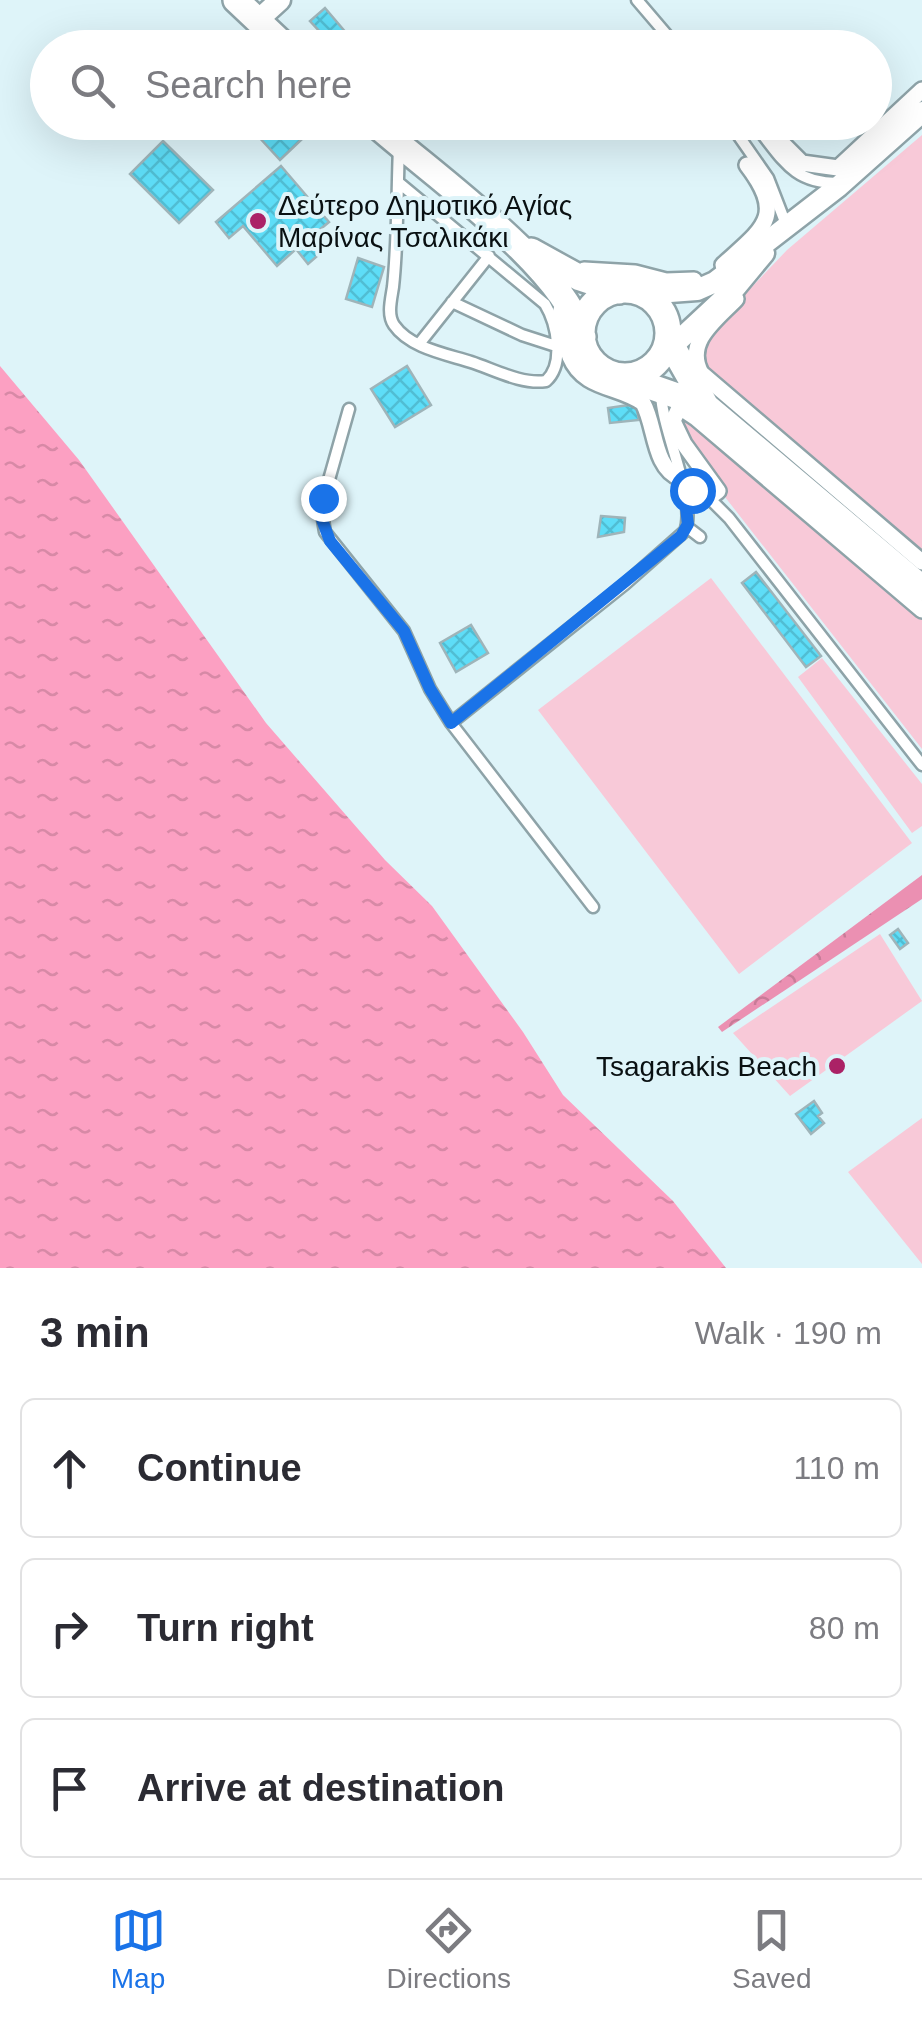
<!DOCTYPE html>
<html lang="en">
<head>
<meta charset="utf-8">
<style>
  :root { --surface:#fff; --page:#f7f7f7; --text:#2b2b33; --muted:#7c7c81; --line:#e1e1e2; --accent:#1a73e8 }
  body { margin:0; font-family:Arial,sans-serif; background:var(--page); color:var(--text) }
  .stop { position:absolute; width:30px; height:30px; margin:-22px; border:8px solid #1a73e8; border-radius:50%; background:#fff }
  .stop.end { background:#1a73e8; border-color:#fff; box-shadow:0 2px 10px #0008 }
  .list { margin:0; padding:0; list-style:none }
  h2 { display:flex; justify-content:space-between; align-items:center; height:130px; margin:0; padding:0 40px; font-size:42px }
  h2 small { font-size:32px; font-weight:400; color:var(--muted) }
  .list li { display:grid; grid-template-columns:65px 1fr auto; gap:30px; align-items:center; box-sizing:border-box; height:140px; margin:0 20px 20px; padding:0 20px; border:2px solid var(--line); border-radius:15px }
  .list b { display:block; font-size:38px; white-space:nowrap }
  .list em { font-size:32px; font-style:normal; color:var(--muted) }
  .icon { flex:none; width:55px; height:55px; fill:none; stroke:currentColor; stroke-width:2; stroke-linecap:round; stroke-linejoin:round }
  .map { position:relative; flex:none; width:922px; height:1268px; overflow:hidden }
  .search { position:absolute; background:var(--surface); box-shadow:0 10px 40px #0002; left:30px; right:30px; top:30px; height:110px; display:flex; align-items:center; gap:25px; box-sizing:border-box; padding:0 35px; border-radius:55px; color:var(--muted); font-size:38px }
  .sheet { height:610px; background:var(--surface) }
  nav { display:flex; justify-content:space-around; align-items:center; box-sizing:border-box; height:140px; border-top:2px solid var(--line); background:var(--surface); font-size:28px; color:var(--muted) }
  nav a { display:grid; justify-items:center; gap:5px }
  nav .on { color:var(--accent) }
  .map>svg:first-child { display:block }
</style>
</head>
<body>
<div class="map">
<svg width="922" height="1268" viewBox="0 0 922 1268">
  <defs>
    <pattern id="forest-crowns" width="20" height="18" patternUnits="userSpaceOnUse" patternTransform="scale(2.5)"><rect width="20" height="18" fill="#eb90b2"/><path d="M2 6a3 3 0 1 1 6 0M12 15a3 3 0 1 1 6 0" fill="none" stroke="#c87b98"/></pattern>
    <pattern id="water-ripples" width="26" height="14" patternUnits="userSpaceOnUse" patternTransform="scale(2.5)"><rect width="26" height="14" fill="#fca0c2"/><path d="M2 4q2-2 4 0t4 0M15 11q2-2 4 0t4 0" fill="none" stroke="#d789a6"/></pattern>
    <pattern id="building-cross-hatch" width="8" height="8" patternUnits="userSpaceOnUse" patternTransform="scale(2.5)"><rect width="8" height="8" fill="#5eddf7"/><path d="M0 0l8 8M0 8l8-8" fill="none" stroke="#50bdd3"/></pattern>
  </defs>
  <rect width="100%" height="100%" fill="#def4f9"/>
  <path fill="#f8c9d8" d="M922 135V557L700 366 706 335 787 250Z
    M679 411 922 614V749L707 474 676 414Z
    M711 578 912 843 739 974 538 710Z
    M822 658 922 784V826L912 833 798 677Z
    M880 934 922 1001 790 1096 733 1033Z
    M922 1118V1264L848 1172Z"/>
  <path fill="url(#forest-crowns)" d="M922 875V899L722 1032 718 1027Z"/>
  <path fill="url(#water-ripples)" d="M0 366 79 460 266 723 385 860 432 906 523 1032 563 1095 673 1201 726 1268H0Z"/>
  <path fill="url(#building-cross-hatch)" stroke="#9fb4b9" stroke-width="2.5" d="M325 8 359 48H335L310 21Z
    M245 122H320L280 160Z
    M163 141 213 190 179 223 130 174Z
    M281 166 329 222 312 236 324 250 308 264 296 249 277 266 243 226 229 238 216 222Z
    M358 258 384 267 372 307 346 299Z
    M407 366 431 405 395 427 371 389Z
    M636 404 639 420 610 423 608 408Z
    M601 516 625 518 624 532 598 537Z
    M756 572 821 656 806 667 742 583Z
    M471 625 488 653 456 672 440 643Z
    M898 929 908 943 900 949 890 935Z
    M814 1101 822 1113 818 1116 824 1123 811 1134 796 1114Z"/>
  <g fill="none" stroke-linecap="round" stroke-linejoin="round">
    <defs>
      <path id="service" d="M637 0 678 48
        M729 122 768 178 787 227
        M752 122C781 154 789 183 837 183
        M398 182 545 304C557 324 565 364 546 381 522 385 493 369 471 362 446 354 410 348 394 325 387 315 391 300 393 287 398 241 397 194 399 147
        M452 302 522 335 556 346
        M419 344 489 256
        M349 409 321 508 325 532 404 631 430 689 451 723 593 907
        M684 492H703L729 518 922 765
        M687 527 700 537
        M451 723 625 584 685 531C697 501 662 431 661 394"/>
      <path id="pedestrian" d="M778 139 802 163 838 168 922 90
        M723 265C764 228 786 216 747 165
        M584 270 635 273 666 281 694 280
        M736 299C716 320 684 342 701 373L922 562
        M561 310C567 325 564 342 570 357 584 390 618 385 643 403 656 426 653 468 680 478
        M710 497 718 491 684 444 673 421 678 410H684L696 418 922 610"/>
      <path id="minor" d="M257 21 280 0
        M643 294 697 290 715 282 839 186 922 112
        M662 356 735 288 764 253"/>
      <path id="tertiary" d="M236 0 287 48
        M373 122C431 174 562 264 583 337
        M531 251 580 278 619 291
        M582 333a43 43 0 1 1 86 0a43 43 0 1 1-86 0Z
        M668 339 706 406
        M620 376 706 406 922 588"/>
    </defs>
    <use href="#service" stroke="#8ea3a8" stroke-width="15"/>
    <use href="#pedestrian" stroke="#8ea3a8" stroke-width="20"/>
    <use href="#minor" stroke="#8ea3a8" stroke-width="25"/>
    <use href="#tertiary" stroke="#8ea3a8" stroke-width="30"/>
    <use href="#service" stroke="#fff" stroke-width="10"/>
    <use href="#pedestrian" stroke="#fff" stroke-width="15"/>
    <use href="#minor" stroke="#fff" stroke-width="20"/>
    <use href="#tertiary" stroke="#fff" stroke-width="25"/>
  </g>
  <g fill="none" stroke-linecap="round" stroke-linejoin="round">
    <path stroke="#1a73e8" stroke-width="12" d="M323 498 321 517 330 541 404 631 430 689 451 723 681 536 688 524 684 492 692 490"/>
  </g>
  <g fill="#ab2266" stroke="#def4f9" stroke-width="4">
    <circle cx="258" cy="221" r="10"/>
    <circle cx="837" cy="1066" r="10"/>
  </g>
  <g text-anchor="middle" stroke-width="8" stroke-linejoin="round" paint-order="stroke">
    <g font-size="28" fill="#091012" stroke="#def4f9" text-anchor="start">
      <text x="278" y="215">Δεύτερο Δημοτικό Αγίας<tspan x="278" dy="32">Μαρίνας Τσαλικάκι</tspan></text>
      <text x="817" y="1076" text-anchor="end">Tsagarakis Beach</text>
    </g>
  </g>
</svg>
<div class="stop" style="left:692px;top:490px"></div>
<div class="stop end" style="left:323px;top:498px"></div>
<div class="search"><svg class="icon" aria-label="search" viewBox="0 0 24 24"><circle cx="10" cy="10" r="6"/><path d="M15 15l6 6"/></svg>Search here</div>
</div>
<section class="sheet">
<h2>3 min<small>Walk · 190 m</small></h2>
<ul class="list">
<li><svg class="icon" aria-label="ahead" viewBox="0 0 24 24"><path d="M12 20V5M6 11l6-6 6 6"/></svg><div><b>Continue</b></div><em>110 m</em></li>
<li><svg class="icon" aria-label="right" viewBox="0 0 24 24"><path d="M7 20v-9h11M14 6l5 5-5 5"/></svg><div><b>Turn right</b></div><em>80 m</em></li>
<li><svg class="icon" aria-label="arrive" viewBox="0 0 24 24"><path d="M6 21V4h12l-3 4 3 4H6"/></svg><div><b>Arrive at destination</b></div></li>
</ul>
</section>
<nav>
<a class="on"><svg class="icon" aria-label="map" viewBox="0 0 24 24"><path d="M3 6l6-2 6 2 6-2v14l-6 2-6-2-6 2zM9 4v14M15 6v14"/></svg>Map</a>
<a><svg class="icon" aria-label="directions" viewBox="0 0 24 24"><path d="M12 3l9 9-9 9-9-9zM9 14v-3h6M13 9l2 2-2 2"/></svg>Directions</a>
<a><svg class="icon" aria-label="saved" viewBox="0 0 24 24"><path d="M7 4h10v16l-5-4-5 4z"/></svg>Saved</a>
</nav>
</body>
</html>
